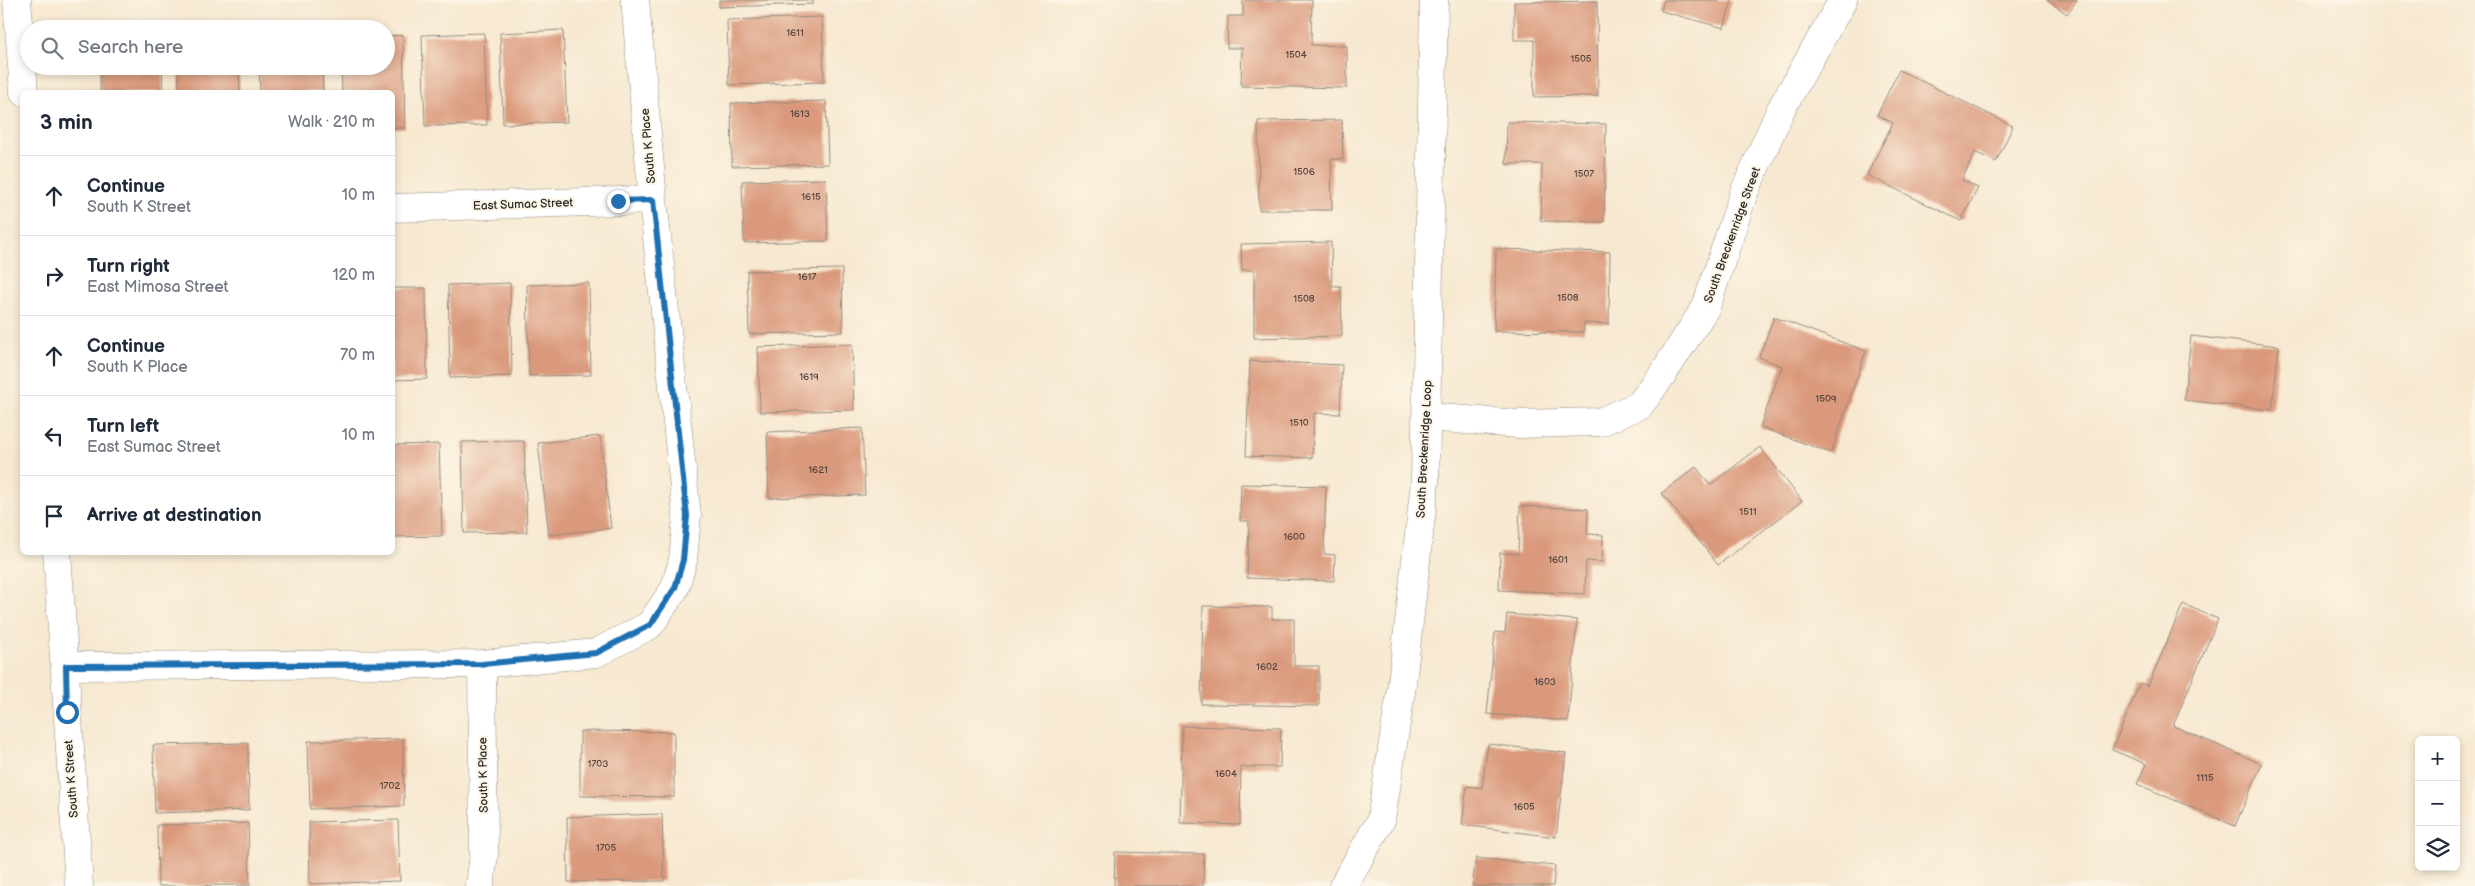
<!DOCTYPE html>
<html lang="en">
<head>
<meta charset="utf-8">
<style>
  :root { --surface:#fff; --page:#f6f6f7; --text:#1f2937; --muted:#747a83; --line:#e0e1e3 }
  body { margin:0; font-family:"Balsamiq Sans",sans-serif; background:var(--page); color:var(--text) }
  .controls { position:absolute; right:15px; bottom:15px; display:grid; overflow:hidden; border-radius:8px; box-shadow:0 2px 8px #0003 }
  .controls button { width:45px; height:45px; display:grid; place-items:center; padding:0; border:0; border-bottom:1px solid var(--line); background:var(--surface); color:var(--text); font:25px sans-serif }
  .stop { position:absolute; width:15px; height:15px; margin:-11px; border:4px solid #1f6fb2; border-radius:50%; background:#fff }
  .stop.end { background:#1f6fb2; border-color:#fff; box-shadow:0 1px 5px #0008 }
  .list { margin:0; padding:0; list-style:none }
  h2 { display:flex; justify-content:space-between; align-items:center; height:65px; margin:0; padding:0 20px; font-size:21px }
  h2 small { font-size:16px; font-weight:400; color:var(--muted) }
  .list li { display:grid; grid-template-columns:32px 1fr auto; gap:15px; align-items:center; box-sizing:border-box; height:80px; padding:0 20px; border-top:1px solid var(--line) }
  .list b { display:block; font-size:19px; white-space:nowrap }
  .list p { margin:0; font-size:16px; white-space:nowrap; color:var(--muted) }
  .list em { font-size:16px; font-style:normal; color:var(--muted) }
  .icon { flex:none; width:28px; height:28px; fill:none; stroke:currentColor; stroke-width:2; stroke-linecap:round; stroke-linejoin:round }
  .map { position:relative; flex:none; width:2475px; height:886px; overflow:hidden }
  .search { position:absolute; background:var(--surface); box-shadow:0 2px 8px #0003; left:20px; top:20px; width:375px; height:55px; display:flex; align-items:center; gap:12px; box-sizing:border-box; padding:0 18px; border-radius:28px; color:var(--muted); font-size:19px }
  .panel { position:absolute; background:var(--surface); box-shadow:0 2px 8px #0003; left:20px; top:90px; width:375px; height:465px; border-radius:8px }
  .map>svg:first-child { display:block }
</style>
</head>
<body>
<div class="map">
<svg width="2475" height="886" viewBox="0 0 2475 886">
  <rect width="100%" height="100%" fill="#fcf5e5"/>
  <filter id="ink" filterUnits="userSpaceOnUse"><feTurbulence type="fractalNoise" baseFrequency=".02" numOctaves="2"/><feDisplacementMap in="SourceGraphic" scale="10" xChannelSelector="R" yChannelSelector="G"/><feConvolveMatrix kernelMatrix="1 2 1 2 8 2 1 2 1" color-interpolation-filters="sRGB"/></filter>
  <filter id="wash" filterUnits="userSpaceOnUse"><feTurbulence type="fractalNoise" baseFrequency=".0096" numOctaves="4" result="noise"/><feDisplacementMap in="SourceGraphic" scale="20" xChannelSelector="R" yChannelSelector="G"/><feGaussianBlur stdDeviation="1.12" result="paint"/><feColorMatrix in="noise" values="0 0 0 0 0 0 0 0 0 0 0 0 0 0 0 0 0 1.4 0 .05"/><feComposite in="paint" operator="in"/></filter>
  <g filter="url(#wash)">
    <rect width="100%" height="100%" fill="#f7e8d0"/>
    <g id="blocks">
      <path fill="#da997c" d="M719 0H813V4L719 7Z
        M1243 0H1312L1311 45 1347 46V88L1241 86 1242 48H1227L1228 16H1243Z
        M1664 0H1732L1724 28 1661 11Z
        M2047 0H2077L2067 14Z
        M1597 1 1598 96 1534 97V40H1514V2Z
        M822 17 824 82 729 85 727 20Z
        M563 30 567 122 503 124 500 33Z
        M484 33 487 125 425 126 422 35Z
        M403 35 405 128H392V92H342L341 66H386V36Z
        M100 66H162L163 92H100Z
        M178 66H239L240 92H179Z
        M259 66H322L323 92H260Z
        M1899 70 2013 126 1996 162 1975 152 1962 180 1978 188 1961 221 1867 175 1893 123 1877 115Z
        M826 101 828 164 732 166 731 103Z
        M1342 120 1343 159H1331L1332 210H1259L1258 121Z
        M1507 122 1606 124 1604 222 1541 221 1542 164H1506Z
        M826 179 828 241 744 243 742 181Z
        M1331 242 1332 286H1341L1342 336 1254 338V270H1242L1241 244Z
        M1496 249 1610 252 1609 324 1584 323V332L1494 331Z
        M842 269 843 332 749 334 747 271Z
        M510 283 512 376 450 378 448 285Z
        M589 283 591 375 529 376 527 285Z
        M392 288H426L427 379 392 380Z
        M1774 317 1866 351 1831 453 1760 427 1782 366 1759 357Z
        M2191 336 2279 346 2272 410 2184 400Z
        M852 344 854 410 760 412 758 347Z
        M1250 361 1342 365 1340 414 1314 413 1312 458 1246 456Z
        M862 428 865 495 769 498 767 432Z
        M600 436 611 528 549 535 538 443Z
        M524 441 527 532 464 533 462 442Z
        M439 444 442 536 392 537V445Z
        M1760 447 1802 501 1718 565 1662 493 1696 467 1710 485Z
        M1241 484 1326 486 1324 554 1335 555 1334 581 1247 578 1249 521H1240Z
        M1520 506 1588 509 1587 534 1603 535 1602 562 1586 561 1585 594 1499 590 1500 553 1518 554Z
        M2183 604 2218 619 2173 726 2262 764 2235 826 2137 784 2146 764 2112 750 2140 683 2148 686Z
        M1203 606 1272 607V619H1294V666H1319V706L1201 704Z
        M1507 614 1577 620 1568 721 1487 714 1495 632 1505 633Z
        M1182 726 1281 728 1280 767H1241L1240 825 1180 823Z
        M580 731 674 732V797L580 796Z
        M403 739 404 806 310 809 308 741Z
        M248 743 249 810 155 813 153 745Z
        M1488 744 1566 753 1556 837 1462 825 1467 786 1482 788Z
        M662 814 664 881 568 882 567 817Z
        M398 820 400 881 310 884 309 822Z
        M248 823 250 885 158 886 157 825Z
        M1115 852 1204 854 1203 886H1114Z
        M1476 858 1555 866 1553 886H1472Z"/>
    </g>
  </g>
  <g filter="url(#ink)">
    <use href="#blocks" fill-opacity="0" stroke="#918a7e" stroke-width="1"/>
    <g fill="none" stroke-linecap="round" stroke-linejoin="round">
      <defs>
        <path id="street" d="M17 0 24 92
          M392 208 653 200
          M1427 417 1518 424 1600 422 1640 405 1664 372 1706 307 1743 195 1781 109 1843 0
          M57 552 79 886
          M65 666 482 664 596 653 650 625 675 588 683 560 687 516 653 200 635 0
          M480 886 484 854 482 664
          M1343 886 1381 820 1401 692 1425 482 1434 0"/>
      </defs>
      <use href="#street" stroke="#918a7e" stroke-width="29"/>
      <use href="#street" stroke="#fff" stroke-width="28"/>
    </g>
  </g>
  <g fill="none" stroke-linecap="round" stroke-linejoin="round" filter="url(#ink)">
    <path stroke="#1f6fb2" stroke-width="6" d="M67 712 66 666 482 664 596 653 650 625 675 588 683 560 687 516 653 200 618 201"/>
  </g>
  <g text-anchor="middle" stroke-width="4" stroke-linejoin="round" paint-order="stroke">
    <g font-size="10" fill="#57463f">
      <text x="795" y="36">1611</text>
      <text x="1296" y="58">1504</text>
      <text x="1581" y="62">1505</text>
      <text x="800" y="117">1613</text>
      <text x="1304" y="175">1506</text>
      <text x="1584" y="177">1507</text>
      <text x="811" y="200">1615</text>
      <text x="807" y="280">1617</text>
      <text x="1568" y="301">1508</text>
      <text x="1304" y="302">1508</text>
      <text x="809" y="380">1619</text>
      <text x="1826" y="402">1509</text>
      <text x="1299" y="426">1510</text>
      <text x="818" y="473">1621</text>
      <text x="1748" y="515">1511</text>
      <text x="1294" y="540">1600</text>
      <text x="1558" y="563">1601</text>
      <text x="1267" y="670">1602</text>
      <text x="1545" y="685">1603</text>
      <text x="598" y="767">1703</text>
      <text x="1226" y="777">1604</text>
      <text x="2205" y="781">1115</text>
      <text x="390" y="789">1702</text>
      <text x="1524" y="810">1605</text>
      <text x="606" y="851">1705</text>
    </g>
    <g font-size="12" fill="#2b2b2b" stroke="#fcf5e5">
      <text transform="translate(648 146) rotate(-95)" y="4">South K Place</text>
      <text transform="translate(523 204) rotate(-2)" y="4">East Sumac Street</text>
      <text transform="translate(1732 235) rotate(-70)" y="4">South Breckenridge Street</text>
      <text transform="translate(1424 449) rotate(-87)" y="4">South Breckenridge Loop</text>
      <text transform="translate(483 775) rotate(-91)" y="4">South K Place</text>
      <text transform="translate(71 779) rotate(-94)" y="4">South K Street</text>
    </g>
  </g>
</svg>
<div class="controls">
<button>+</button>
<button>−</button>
<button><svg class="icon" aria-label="layers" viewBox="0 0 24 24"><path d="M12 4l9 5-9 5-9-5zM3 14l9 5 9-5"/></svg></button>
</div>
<div class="stop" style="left:67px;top:712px"></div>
<div class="stop end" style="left:618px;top:201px"></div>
<div class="search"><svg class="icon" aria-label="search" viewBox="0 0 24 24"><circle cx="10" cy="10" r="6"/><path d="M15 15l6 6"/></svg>Search here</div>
<section class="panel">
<h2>3 min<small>Walk · 210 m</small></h2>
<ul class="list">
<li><svg class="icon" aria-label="ahead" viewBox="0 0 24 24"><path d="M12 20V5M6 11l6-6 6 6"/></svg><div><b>Continue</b><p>South K Street</p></div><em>10 m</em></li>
<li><svg class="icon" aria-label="right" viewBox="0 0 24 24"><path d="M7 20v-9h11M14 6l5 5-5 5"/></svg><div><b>Turn right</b><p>East Mimosa Street</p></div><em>120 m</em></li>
<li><svg class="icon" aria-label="ahead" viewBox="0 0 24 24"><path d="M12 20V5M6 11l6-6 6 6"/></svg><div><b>Continue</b><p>South K Place</p></div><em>70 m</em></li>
<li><svg class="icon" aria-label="left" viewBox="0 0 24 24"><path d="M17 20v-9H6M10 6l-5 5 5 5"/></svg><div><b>Turn left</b><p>East Sumac Street</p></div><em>10 m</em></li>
<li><svg class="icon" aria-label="arrive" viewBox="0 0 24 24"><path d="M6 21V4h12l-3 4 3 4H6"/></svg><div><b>Arrive at destination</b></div></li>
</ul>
</section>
</div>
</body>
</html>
